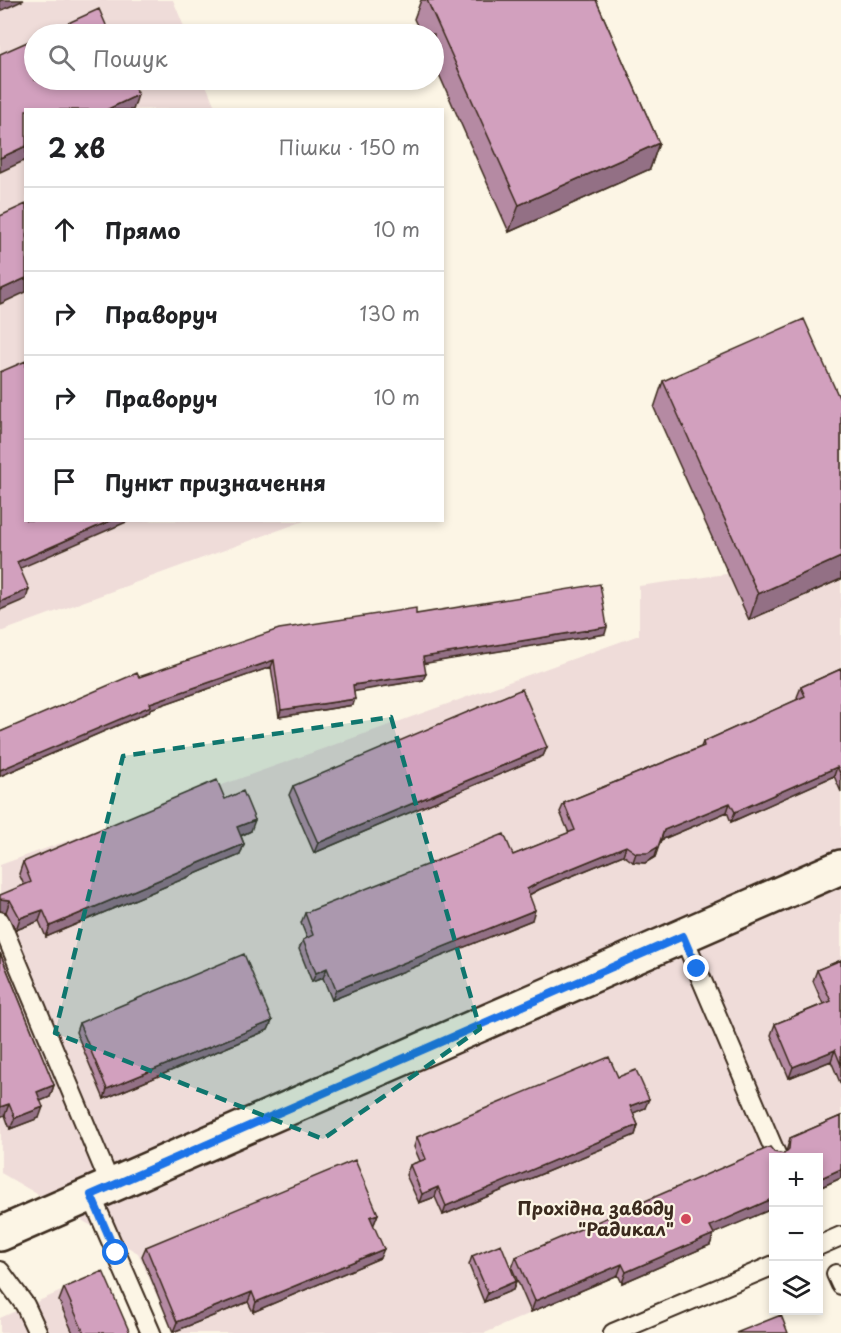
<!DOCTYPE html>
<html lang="uk">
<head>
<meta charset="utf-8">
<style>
  :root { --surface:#fff; --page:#f6f6f6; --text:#202124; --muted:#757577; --line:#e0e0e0 }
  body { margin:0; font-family:"Playpen Sans",sans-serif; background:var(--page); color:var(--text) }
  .controls { position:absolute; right:18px; bottom:18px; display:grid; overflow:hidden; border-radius:0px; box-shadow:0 3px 9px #0003 }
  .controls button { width:54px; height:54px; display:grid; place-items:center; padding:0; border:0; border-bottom:2px solid var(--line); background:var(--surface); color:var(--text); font:30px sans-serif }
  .stop { position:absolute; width:18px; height:18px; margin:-14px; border:4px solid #1a73e8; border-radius:50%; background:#fff }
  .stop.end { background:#1a73e8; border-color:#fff; box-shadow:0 2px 6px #0008 }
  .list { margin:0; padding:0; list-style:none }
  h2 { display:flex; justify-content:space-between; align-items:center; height:78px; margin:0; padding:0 24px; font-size:26px }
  h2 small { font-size:20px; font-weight:400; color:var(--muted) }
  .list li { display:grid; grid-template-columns:39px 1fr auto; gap:18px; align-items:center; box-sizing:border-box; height:84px; padding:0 24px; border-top:2px solid var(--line) }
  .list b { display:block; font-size:22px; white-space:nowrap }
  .list em { font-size:20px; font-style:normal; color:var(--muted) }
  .icon { flex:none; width:33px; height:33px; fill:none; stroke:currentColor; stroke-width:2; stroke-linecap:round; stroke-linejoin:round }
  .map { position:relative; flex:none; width:841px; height:1333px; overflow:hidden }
  .search { position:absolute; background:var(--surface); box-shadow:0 3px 9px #0003; left:24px; top:24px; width:420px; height:66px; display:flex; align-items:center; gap:15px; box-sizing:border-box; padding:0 21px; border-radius:33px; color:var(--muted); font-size:22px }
  .panel { position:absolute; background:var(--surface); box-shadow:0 3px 9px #0003; left:24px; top:108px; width:420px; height:414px; border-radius:0px }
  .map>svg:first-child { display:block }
</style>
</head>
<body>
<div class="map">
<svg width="841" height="1333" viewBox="0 0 841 1333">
  <rect width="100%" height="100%" fill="#fcf5e5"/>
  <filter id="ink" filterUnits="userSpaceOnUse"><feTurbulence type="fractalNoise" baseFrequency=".0167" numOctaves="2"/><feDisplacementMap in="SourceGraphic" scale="12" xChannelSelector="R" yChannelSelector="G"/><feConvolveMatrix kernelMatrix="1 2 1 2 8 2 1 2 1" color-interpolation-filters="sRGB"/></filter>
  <g filter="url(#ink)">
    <path fill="#efdcd9" d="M0 0H173L187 34H34V80H204L216 109 26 110V520L304 521 0 632Z
      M841 558V1178L819 1188 818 1158H774L773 1208 485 1333H173L138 1253 1 1173 0 865 639 635V586Z
      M100 1274 125 1333H0V1318Z"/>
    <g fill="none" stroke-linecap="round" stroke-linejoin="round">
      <defs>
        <path id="service" d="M0 921 111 1186
          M683 936 776 1154
          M91 1195 151 1333
          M818 1246 841 1236
          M0 1271 25 1305 38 1333
          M836 1274 841 1285
          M613 1333 774 1265"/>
        <path id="tertiary" d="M0 1234 841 867"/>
      </defs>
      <use href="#service" stroke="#3b2a1e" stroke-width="22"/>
      <use href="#tertiary" stroke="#3b2a1e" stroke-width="38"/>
      <use href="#service" stroke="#fcf5e5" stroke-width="18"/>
      <use href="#tertiary" stroke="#fcf5e5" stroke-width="33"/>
    </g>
    <path fill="#b58aa3" stroke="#3b2a1e" stroke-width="1.5" d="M421 0H596L659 143 650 169 509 232 434 63V34H421L414 19Z
      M663 381 841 402V579L749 620 654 408Z
      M416 614 605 634 424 663 423 680 354 691 353 705 279 717 271 667 150 709 149 712 0 776V732L139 677Z
      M841 669V792L834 776 731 822 727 812 661 840 655 857 645 863 633 862 623 855 540 889 529 895 532 920 332 1000 323 978 312 982 299 949 303 940 307 938 301 923 305 913 513 855 569 833 560 812 564 803 701 747 703 742 799 699 797 697 801 687Z
      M547 747 543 756 314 853 289 795 293 786Z
      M225 799 251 831 241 836 244 844 240 855 46 937 39 921 16 930 6 912 0 911 24 885 19 874 23 862Z
      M0 953 54 1085 50 1097 40 1101 39 1118 10 1129 5 1115Z
      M841 960V1085L831 1061 789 1078 771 1035 775 1024 823 1004 813 981 817 970Z
      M272 1021 268 1030 104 1099 76 1032 79 1023Z
      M618 1077 645 1108 633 1113 638 1125 635 1135 443 1215 435 1197 419 1203 406 1175 410 1165 420 1161 414 1147 417 1137Z
      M841 1116V1178L819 1188V1158H774V1208L714 1233 710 1245 622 1283 618 1275 531 1312 512 1268 516 1257 774 1152 784 1154 786 1152 790 1138Z
      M378 1214 374 1224H373L380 1258 253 1312 248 1302 173 1332 142 1256 146 1247Z
      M472 1256 516 1281 513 1290 484 1302 469 1265Z
      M64 1288 130 1333H73L59 1301Z"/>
    <path fill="#937085" stroke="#3b2a1e" stroke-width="1.5" d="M0 0H24L0 11Z
      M138 95 133 110H106Z
      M659 143 650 169 509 232 519 205Z
      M26 146V160L0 172V158Z
      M26 278V292L0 304V290Z
      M112 520H131L14 571 17 562Z
      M841 557V579L749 620 758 594Z
      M29 589 26 599 0 610V602Z
      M607 627 605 634 421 664 423 657Z
      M274 660 271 667 150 709 149 712 0 776V770L150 703Z
      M426 674 423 680 351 692 353 685Z
      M355 699 353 705 279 717 281 710Z
      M547 747 543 756 314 853 318 843Z
      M837 767 834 776 731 822 735 812Z
      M730 803 727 812 661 840 664 830Z
      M255 820 251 831 233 839 237 827Z
      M244 844 240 855 46 937 50 926Z
      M626 846 623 855 540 889 523 898 527 889 543 880Z
      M658 847 655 857 645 863 633 862 636 853Z
      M0 899 10 900 6 912 0 911Z
      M43 910 39 921 16 930 20 918Z
      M535 910 532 920 332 1000 336 990Z
      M327 968 323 978 312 982 316 973Z
      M272 1021 268 1030 104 1099 107 1089Z
      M835 1050 831 1061 789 1078 793 1067Z
      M54 1085 50 1097 33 1104 37 1092Z
      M649 1099 645 1108 627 1116 630 1106Z
      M9 1104 5 1115 0 1117V1107Z
      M43 1107 39 1118 10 1129 15 1118Z
      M638 1125 635 1135 443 1215 446 1206Z
      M841 1169V1178L819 1188V1179Z
      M438 1187 435 1197 419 1203 422 1194Z
      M774 1198V1208L706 1237 710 1226Z
      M378 1214 374 1224 367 1227 370 1217Z
      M714 1234 710 1245 622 1283 626 1272Z
      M384 1249 380 1258 253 1312 256 1302Z
      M622 1264 618 1275 531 1312 535 1301Z
      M516 1281 513 1290 484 1302 488 1293Z
      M252 1292 248 1302 173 1332 177 1322Z"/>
    <path fill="#d2a0be" stroke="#3b2a1e" stroke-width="1.5" d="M427 0H596L659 143 519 205Z
      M99 9 110 34H44Z
      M34 39V80H131L138 95 106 110H26V146L0 158V54Z
      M26 204V278L0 290V216Z
      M804 319 841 402V557L758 594 663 381Z
      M26 361V520H112L17 562 29 589 0 602V372Z
      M600 584 607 627 423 657 426 674 353 685 355 699 281 710 274 660 150 703 151 706 0 770V732L137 673 139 677 279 629 416 608V614Z
      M841 669V775L837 767 735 812 730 803 664 830 658 847 648 853H636L626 846 543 880 527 889 535 910 336 990 327 968 316 973 303 940 313 935 305 913 504 834 513 855 575 830 564 803 704 746 703 742 805 696 801 687Z
      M522 689 547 747 318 843 293 786Z
      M217 780 225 799 243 791 255 820 237 827 244 844 50 926 43 910 20 918 10 900 0 899V895L31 882 23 862Z
      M0 953 54 1085 37 1092 43 1107 15 1118 9 1104 0 1107Z
      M244 954 272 1021 107 1089 79 1023Z
      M841 960V1065L835 1050 793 1067 775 1024 831 1001 817 970Z
      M609 1057 618 1077 636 1070 649 1099 630 1106 638 1125 446 1206 438 1187 422 1194 410 1165 426 1159 417 1137Z
      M841 1116V1169L819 1179V1158H774V1198L710 1226 714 1234 626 1272 622 1264 535 1301 516 1257 770 1147 774 1152 784 1154 789 1149 790 1138Z
      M355 1160 378 1214 370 1217 384 1249 256 1302 252 1292 177 1322 146 1247Z
      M501 1244 516 1281 488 1293 472 1256Z
      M103 1271 130 1333H84L64 1288Z
      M781 1315 788 1333H736Z"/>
  </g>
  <g fill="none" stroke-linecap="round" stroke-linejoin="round" filter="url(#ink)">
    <path stroke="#1a73e8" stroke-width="8" d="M116 1253 91 1195 683 936 697 969"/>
  </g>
  <path fill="#0f766e" fill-opacity="0.2" stroke="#0f766e" stroke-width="4.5" stroke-dasharray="12 8" stroke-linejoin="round" d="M391 717 480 1029 323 1139 55 1033 123 756Z"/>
  <circle fill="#d1495b" stroke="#fcf5e5" stroke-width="2" cx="686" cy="1219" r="6"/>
  <g text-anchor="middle" stroke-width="4.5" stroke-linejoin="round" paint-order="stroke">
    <g font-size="18" font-weight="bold" fill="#3b2a1e" stroke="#fcf5e5" text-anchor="end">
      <text x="674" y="1215">Прохідна заводу<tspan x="674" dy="21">"Радикал"</tspan></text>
    </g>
  </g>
</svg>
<div class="controls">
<button>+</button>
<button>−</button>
<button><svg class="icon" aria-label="layers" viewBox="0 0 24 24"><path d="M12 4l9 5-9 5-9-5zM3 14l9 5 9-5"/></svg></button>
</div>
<div class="stop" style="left:116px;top:1253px"></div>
<div class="stop end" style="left:697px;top:969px"></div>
<div class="search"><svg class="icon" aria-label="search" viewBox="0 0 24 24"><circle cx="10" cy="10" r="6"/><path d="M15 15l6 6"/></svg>Пошук</div>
<section class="panel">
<h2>2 хв<small>Пішки · 150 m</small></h2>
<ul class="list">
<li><svg class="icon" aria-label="ahead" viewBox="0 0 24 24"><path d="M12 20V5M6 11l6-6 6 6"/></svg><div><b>Прямо</b></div><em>10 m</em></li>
<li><svg class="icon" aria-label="right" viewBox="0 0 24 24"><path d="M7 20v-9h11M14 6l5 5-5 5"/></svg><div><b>Праворуч</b></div><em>130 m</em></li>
<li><svg class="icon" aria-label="right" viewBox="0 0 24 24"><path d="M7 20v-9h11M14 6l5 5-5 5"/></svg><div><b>Праворуч</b></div><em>10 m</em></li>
<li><svg class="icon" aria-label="arrive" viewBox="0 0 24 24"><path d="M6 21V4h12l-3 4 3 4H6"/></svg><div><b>Пункт призначення</b></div></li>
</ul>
</section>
</div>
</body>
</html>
